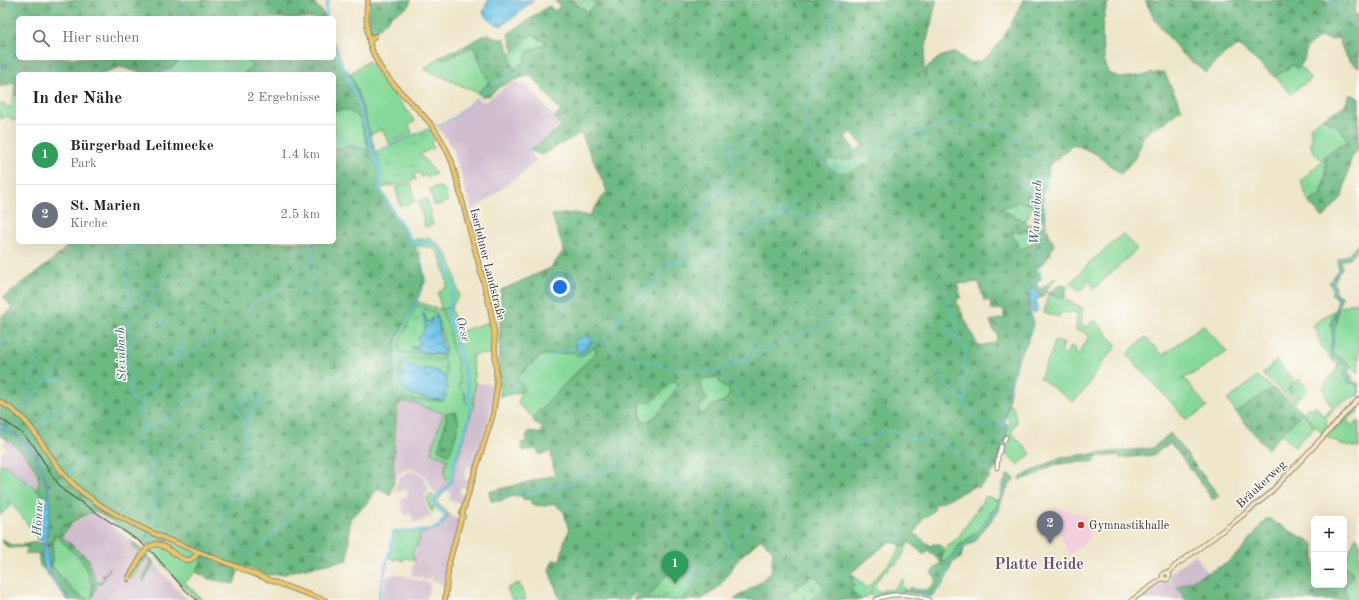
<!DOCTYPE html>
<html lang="de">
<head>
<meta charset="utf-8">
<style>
  :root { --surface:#fff; --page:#f6f6f6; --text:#202124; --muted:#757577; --line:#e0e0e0; --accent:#ea580c }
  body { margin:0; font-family:"Old Standard TT",serif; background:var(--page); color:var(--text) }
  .controls { position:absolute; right:12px; bottom:12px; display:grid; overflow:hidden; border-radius:6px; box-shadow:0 4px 16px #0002 }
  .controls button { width:36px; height:36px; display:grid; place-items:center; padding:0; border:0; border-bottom:1px solid var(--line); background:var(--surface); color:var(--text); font:20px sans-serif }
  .you { position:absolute; left:560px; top:287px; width:14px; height:14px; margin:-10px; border:3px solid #fff; border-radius:50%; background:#1a73e8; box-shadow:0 0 0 6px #1a73e833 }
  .badge { display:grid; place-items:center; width:26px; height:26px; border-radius:50%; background:var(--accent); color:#fff; font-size:13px; font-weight:700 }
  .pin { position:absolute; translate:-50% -33px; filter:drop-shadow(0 1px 2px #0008) }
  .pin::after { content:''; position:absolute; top:21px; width:14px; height:12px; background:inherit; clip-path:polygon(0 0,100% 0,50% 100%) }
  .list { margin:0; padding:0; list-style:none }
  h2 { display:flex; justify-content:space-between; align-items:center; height:52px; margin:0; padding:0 16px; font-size:17px }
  h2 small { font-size:13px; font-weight:400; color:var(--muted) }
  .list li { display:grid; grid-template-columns:26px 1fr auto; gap:12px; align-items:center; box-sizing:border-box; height:60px; padding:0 16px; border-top:1px solid var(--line) }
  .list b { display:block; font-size:15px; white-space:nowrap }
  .list p { margin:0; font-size:13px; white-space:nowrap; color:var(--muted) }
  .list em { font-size:13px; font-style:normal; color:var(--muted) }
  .icon { flex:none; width:22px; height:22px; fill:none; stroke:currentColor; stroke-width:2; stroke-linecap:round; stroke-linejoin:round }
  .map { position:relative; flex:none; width:1359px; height:600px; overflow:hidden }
  .search { position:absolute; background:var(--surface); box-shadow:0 4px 16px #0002; left:16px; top:16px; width:320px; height:44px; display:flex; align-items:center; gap:10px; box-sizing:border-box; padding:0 14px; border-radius:6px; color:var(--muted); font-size:15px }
  .panel { position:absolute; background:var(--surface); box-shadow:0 4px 16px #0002; left:16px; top:72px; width:320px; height:172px; border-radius:6px }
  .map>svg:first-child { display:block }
</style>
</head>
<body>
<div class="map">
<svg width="1359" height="600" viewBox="0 0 1359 600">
  <defs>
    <pattern id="forest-firs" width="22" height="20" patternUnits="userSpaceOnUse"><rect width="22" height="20" fill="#6db982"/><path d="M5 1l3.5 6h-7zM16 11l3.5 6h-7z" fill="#5a976b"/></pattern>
    <pattern id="wetland-marsh" width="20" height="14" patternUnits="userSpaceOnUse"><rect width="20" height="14" fill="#87d99a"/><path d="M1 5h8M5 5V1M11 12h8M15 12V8" fill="none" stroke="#75ba85"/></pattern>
    <pattern id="cemetery-stones" width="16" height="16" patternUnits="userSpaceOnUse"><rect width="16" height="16" fill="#87d99a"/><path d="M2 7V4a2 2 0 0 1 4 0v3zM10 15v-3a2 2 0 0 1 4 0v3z" fill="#75ba85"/></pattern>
    <pattern id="park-tufts" width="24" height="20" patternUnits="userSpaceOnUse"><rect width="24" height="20" fill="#87d99a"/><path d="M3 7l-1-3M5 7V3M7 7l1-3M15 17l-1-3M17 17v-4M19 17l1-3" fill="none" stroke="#75ba85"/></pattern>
    <pattern id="water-waves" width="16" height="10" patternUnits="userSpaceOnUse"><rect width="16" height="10" fill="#6ac3e7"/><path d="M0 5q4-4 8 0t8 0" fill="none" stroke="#579fbb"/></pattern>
  </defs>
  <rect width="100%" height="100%" fill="#fdfcf7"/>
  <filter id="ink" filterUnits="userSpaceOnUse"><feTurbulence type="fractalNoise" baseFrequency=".025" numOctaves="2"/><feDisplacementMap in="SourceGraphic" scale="8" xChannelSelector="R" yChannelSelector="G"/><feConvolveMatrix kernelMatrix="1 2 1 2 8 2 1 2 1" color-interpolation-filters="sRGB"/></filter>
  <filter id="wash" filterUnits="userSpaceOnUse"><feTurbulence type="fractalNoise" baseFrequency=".012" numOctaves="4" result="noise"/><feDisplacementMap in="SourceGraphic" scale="16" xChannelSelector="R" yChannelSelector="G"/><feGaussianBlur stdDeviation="0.9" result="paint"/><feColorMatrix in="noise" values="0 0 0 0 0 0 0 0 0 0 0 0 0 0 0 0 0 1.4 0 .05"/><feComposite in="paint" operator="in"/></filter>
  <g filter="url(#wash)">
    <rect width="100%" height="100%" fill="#eee6c9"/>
    <path fill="#f4cfdd" d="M1061 507 1074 513 1087 517 1085 523 1088 526 1091 537 1070 555 1065 546 1059 530 1052 532 1044 511Z"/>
    <path fill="#d0bdcd" d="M512 82 527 85 561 125 529 150 537 161 472 212 452 146 436 125 454 116 475 98 485 102Z
      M475 383 495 384 493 404 474 468 467 466 464 479 471 481 469 488 461 486 459 494 467 497 463 505 449 500 451 492 446 490 452 482 456 462 470 419 472 408 474 409Z
      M401 401 420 404V406L442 412 438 431 431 452 447 459 444 475 449 483 436 496 425 476 418 471 413 469 405 470 399 474 395 478 393 467 397 404H400Z
      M7 439 19 449 32 465 40 481V486L36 490 6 466 0 464V454L6 449 3 445Z
      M412 472 418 473 423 478 429 489 425 496V501L427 509 432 516 414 523 410 513 405 516 401 503 402 497 407 496V489L397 492 394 490 399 477 407 473Z
      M93 513 103 519 143 550 181 594 188 600H91L99 584 88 557 63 538 73 523Z
      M448 513 459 520 445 585 432 581 433 576 430 575 429 580 411 575 415 559 412 553 413 549 416 546 419 534 443 525 446 520Z
      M1195 554 1208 573 1177 587 1186 600H1135L1161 581H1171L1169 574Z
      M398 574 431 584 426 600H380L387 577Z"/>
    <path fill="#87d99a" stroke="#598262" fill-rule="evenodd" d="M570 0H594L596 5 588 12Z
      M532 34 547 43 513 71 510 53 514 52Z
      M473 46 488 80V84L478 93 424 69 440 57 444 59 452 57Z
      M180 58H220L226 62 223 58H248L252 66 243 74H156L175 65Z
      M368 61 415 121 409 125 412 133 389 143 382 129 370 135 351 73Z
      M1293 64 1297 68 1300 66 1311 80 1300 86 1291 94 1275 77Z
      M14 95 18 96V120H13L8 116 0 119V103L11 108Z
      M346 109 360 118 369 150 349 146 334 149V111Z
      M1323 118 1340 128 1348 141 1325 156 1326 174 1322 193 1309 203 1301 181 1322 160C1303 144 1315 145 1310 127Z
      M411 183 415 202 400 206 396 187Z
      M439 187 444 189 448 202 434 206 430 189Z
      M427 199 433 225 425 227 418 201Z
      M1017 201 1033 205 1026 221 1000 209Z
      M1033 230 1038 241 1020 250 1011 232Z
      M1123 234 1137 249 1093 290 1094 287 1089 282 1081 291 1070 284 1089 263Z
      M429 238C453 251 453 271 459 295L451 308 442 309 449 328 452 348 458 361 460 378 459 385 465 394V401L469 399C471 384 461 364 458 349 457 344 457 339 456 333L458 332 489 322 491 354 472 355 475 383 473 409H472L470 419 456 462 452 482 438 500 436 496 449 483 446 480V477L444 475 447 459 431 452 443 413 420 406V404L398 401 394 397V357L396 339 416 301 438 309H441L438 293 447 286C447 279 445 275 443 268 439 249 434 246 415 246L412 240ZM437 314 445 349 443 360 446 370 445 392 443 401 400 399 399 369 403 360C415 356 429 361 442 359V355L415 353H404ZM446 413 458 417V424L452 446 438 449 446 422Z
      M1048 294 1064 299 1083 308 1081 321 1082 326H1089L1092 321 1093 322 1095 320 1117 346 1103 361 1086 388 1073 402 1040 378 1052 351 1054 340 1064 344 1061 351 1065 355 1071 346 1076 349 1075 353 1079 355 1089 336 1082 331 1076 330 1077 312 1060 313 1059 317 1044 313Z
      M1359 301V374L1348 363 1333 354 1332 351 1338 308Z
      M1335 310 1331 325 1333 335 1330 351 1332 360 1323 350 1316 331 1312 325Z
      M1203 325 1227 352 1191 375 1179 380 1185 379 1207 407 1187 420 1127 354 1145 337 1163 355Z
      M594 347 596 352 533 417 518 404 521 392 525 389 517 378 540 356 574 352Z
      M1277 360 1294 382 1288 389 1298 399 1295 403 1262 374Z
      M1342 364 1348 365 1345 368 1348 382 1355 384 1358 387 1359 393 1357 395 1340 403 1334 409 1329 403 1323 388 1339 365Z
      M1257 376 1273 388 1236 412 1227 400 1237 393Z
      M713 377H717L721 384 729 390 730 394 725 401 718 403 703 414H700L698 408 701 405 706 401 700 383 703 380Z
      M1299 379 1308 390 1300 397 1289 389Z
      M672 381 677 382 678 385C671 398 661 414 647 422L640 418V402L643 401Z
      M1359 402V411L1347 419 1351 426 1359 421V448L1340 444 1326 436Z
      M1008 404 1013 407 1017 422 1012 430V433L1031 454 1018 465 1003 451 998 466 1001 446 1007 432V426L1010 419 1006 417Z
      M1314 406 1317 407 1323 416 1332 409 1333 410 1330 414 1326 416 1327 422 1326 424 1329 427 1323 434 1314 425 1304 412 1309 407 1311 409 1314 408Z
      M1303 412 1314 427 1295 447 1281 434Z
      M0 464 6 466 50 499 39 539 9 500 6 502H8L11 505 0 515Z
      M431 493 438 504 449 514 446 520 442 526 440 523 444 518 445 516 433 505V511L432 512 428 505 427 498Z
      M986 496 999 501 996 509 992 511C984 527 970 538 956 548 956 554 950 559 945 563L941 562 944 550 959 536Z
      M440 525 439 528 419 534 420 541H417L418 546 414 547 412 553 415 561 408 558H405L403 561 396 558 395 560 389 557 394 532C411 530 425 535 440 525Z
      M55 535C62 542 80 556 84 564 89 572 95 591 91 600 76 599 60 577 52 566L53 544Z
      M1356 537 1359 540V600H1348L1344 587 1352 577V573L1344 564Z
      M168 540 204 556 196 572 185 582 202 600C191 599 156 556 147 546Z
      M906 541 909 542 900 560 895 565 893 564 878 579 869 595 861 600 851 590 852 586 851 581 855 577 867 588 895 557 902 544 905 545Z
      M519 583 526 600H512L507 588Z"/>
    <path fill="url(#forest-firs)" stroke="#4c7256" fill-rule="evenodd" d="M0 0H312L324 14 325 18H18V58H180L175 65 156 74H146L120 67 99 74H18V96L14 95 15 82 0 87Z
      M370 0H411L408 7 392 15 374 34C364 25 368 11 370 0Z
      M557 0H570L588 12 595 5 594 0H937L936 2C932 22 920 59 925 78L926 68 940 57 955 52 970 63C974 62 980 62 983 60 1001 47 1014 19 1023 0H1112L1109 1C1099 23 1101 51 1108 73L1122 78 1164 72 1182 109 1177 111 1173 116 1144 135 1135 158 1121 174 1096 154 1074 144 1049 166 1045 186 1042 190 1046 227 1037 208 1033 205 1017 202 1000 209 1031 225H1038L1047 229 1054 245 1046 261 1036 269 1042 277 1036 284 1041 289 1056 277 1058 278 1054 280 1046 291 1049 292 1060 285 1067 286 1065 298 1045 292 1042 298 1038 292 1032 287 1030 289 1028 307 1034 322 1027 343 1019 356 1011 384 1005 422 1007 432 1006 437 1001 446 997 468 989 474 991 476 978 488 975 486 933 506 935 509 927 517 925 516C921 520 921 523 917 528L918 529 914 533 931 546 934 543 936 545 938 543 944 550 941 561 945 562 956 552V548C970 538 984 527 992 511L996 509 1004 482 1008 474 1015 478C1007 487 1000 499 999 512L995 515 975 541 965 547 962 552 961 558 953 562 944 583 930 598 919 594 902 592 905 589 907 591 911 587 915 590H927L935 583 936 578 931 573 941 562 928 550 924 555 909 542 906 541 905 546 890 541 851 573 855 577 852 581 855 584 851 590 861 600H820L819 599 817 600H810L824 588 811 576 780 600H733L756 585 771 572 773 551 761 539 739 558 719 587 701 600H633L637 592 636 591 628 600H560L549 570 553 560H560L565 539 569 531 564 512 554 503 546 506 532 505 530 499 524 500 522 496H513L500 501H491L489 492 555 475 551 456 552 451 539 455 537 449 523 451 521 443 527 442 526 436 529 431 540 434 542 429V426L534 422 533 417 596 352 594 347 580 357 573 352 540 356 517 378 525 389 521 392 500 397 499 368 501 290 551 268 564 250 552 215 575 213 589 216 607 191 581 133 541 155 530 150 562 126 554 117 561 111 533 77 525 76 499 87 489 96 486 95 483 97 478 93 488 84V80L473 46 452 57 444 59 440 57 453 50H457L489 33C493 37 498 41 504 38L510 53 514 71 525 61 527 52 547 43 532 34 514 52 508 34 549 6 555 11 560 6 555 1ZM851 132 863 146 856 151 845 138ZM1033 230 1037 241 1020 250 1011 232ZM979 282 984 301 990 300 991 310 1004 309V318L990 321 993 329 998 335 995 343 978 346 956 301 959 299 958 298 961 297 957 284ZM713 377H717L721 384 729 390 730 394 725 401 712 405 709 410 703 414H700L698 408 701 405 706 401 707 398 702 391 700 383 703 380ZM672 381 677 382 678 385C671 398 661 414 647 422L640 418V402C644 401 646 403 650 402 657 400 666 386 672 381Z
      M1145 0H1357L1354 12 1359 19V67C1347 62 1342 50 1339 38L1331 40 1320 37 1306 48C1305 56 1305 63 1297 68L1293 65 1275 77 1239 46 1226 52 1206 73 1182 54 1155 20Z
      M334 41 343 66 351 74 363 109 382 175 380 188 412 240 420 258 425 281 417 301 396 339 394 357V396L398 401H401L400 404 397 405 393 467 395 478 390 496 378 488C371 500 361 510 350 518L348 560 300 569 285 574 267 575 240 565 234 584 209 579 196 572 206 553 161 533 160 535 170 539 147 546 127 531 95 511 59 528 72 523 62 537 88 558 97 582 103 580 104 578 102 575 106 573 112 565 100 585 98 583 93 597 92 585 84 563 55 535V534L52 543H45L49 499 36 490C49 474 14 441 0 436V323L2 316 13 309 4 297 53 260 71 242H334V149L349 146 369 150 360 118 346 109 334 111V74H243L252 66 248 58H334Z
      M1350 94 1359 98V147L1351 159 1342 197 1323 218 1309 203 1322 193 1326 174 1325 156 1348 141 1340 128 1323 118 1345 105Z
      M1359 243V249L1350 258 1341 261 1342 270 1339 272 1334 283 1336 287 1335 293 1342 297 1338 308 1332 351 1333 354 1348 363 1351 366 1348 374 1352 375V381L1359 384V397L1358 387 1355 384 1348 383V379L1345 378 1343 375 1345 368 1348 365 1342 364 1339 365 1332 360 1330 351 1333 335 1331 325 1338 299 1331 294 1333 289 1329 283 1338 269V259L1348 255Z
      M1273 388 1303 412 1267 449 1236 412Z
      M455 412C463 423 453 443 449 455L438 449 446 422V413Z
      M1170 433 1219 496 1213 500 1193 472 1170 443 1153 455 1120 458V455L1095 457V462H1074L1053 465 1034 476 1019 480V478L1061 457 1153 448Z
      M1266 519H1269L1314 544V585H1344V564L1352 573V577L1344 587 1348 600H1186L1177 587 1226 564 1240 552Z
      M3 539 11 545 27 544 36 541 40 543 53 544 52 566 73 591 88 600H67L42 567 40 566 38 553 25 554 28 547 8 548 1 541Z
      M129 540 140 547 154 562 144 582 142 581 151 562 147 557 132 579 131 577 123 575 140 552 132 547 133 543Z"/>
    <path fill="url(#wetland-marsh)" stroke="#598262" d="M869 154 873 160C859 168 836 184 826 161L829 159C842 162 856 159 869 154Z
      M417 305 436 313 438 319 433 316 430 323 427 322 425 316 426 327 418 339 420 342 417 348 411 347V348L442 355 415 353H404L399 350 400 340Z
      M451 308 458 332 456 334C457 339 457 344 458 350 463 369 471 387 469 406L465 401V394L459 387 460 378 457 368 458 361 452 348 449 328 441 309Z
      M413 358C421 359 440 356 445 362 447 366 446 374 446 378 444 376 441 373 439 372 425 365 418 374 403 360Z
      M401 362C405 368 403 375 400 381 401 384 403 388 404 390 410 397 433 398 443 401L400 399 397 396Z"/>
    <path fill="url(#cemetery-stones)" stroke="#598262" d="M811 576 818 578 824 588 810 600H779L807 580Z"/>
    <path fill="url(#park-tufts)" stroke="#598262" d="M431 128 437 138 431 143 434 148 420 154 436 174 427 178 425 175 421 177 420 173 414 174 416 180 412 179 411 181 380 188 382 175 375 152Z
      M667 574 688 581 693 587 682 600H647Z
      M903 579 905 581 901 585 905 589 902 592 871 596V591L874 586 881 592 885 589 887 591 889 589 892 591Z"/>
    <path fill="url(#water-waves)" stroke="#4a7789" d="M488 0H534L515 16 501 26 491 22 483 13Z
      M1032 288 1040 295 1039 299H1036L1038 308 1035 313H1033L1029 306 1030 290Z
      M422 315H425L427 322 430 323 433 316 438 319C440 325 438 336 442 341L441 344 444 349V355L420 351 418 349 411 348V347L413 346 417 348 420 342 418 339 426 327 424 323 425 319Z
      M586 335 591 338 590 344 579 353 574 341Z
      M403 360C418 374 425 365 439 372 441 373 444 376 446 378L447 389 445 392 446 396 443 401C433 398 410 397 404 390 403 388 401 384 400 381 403 375 405 368 401 362Z
      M0 423 28 445 42 465 51 499 46 542 48 552 49 572 70 600H68L47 574 44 568 42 556 44 542 38 539C34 531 34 523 36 514 40 510 45 505 47 500 50 486 37 457 27 448 20 440 9 433 0 427Z"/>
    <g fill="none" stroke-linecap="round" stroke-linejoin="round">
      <path stroke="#6ac3e7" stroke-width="1" d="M12 0 18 18
        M182 0C183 8 188 11 190 18
        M1328 0 1336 5
        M1337 6 1339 9 1338 14 1342 19 1355 26 1359 24
        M32 18 35 13
        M216 58 231 74
        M0 71 18 46
        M819 79 831 49V13L838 0
        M818 82 807 108 804 125 811 144 819 158 832 168 855 165 870 157
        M479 96 490 85 516 74 534 58
        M971 124 1011 131 1021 146 1039 159 1045 174 1048 185 1045 191 1042 190 1044 219V223L1043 224 1044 247 1039 251V264L1041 278C1033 281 1034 286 1029 289L1030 293
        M436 126 453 119 478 98
        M425 130 430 128
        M334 136C337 138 341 138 344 140 353 145 361 150 373 148
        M389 145 424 130
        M374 152 388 146
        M873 155 907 136 947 123 954 118 966 123
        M732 164 730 149 732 141
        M709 173 717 189
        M686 183C690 192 691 204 700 210L701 213
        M716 193 733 192
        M756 203 755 211 759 221V225
        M783 215 790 204 797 199
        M778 216 780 210 779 207
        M123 243V248L125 250
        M113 247 117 252 125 255
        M129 247V242
        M1359 247 1348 257 1340 260V267L1337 271V275L1331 282 1334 287 1333 294 1341 298C1333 308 1335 323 1334 335 1333 342 1328 350 1333 357 1337 362 1341 363 1347 364L1345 374V378L1350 377 1349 383H1356L1359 386
        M679 261 684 262
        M690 261H701L702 257 704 258 707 256 706 253 708 250 724 252 723 247 728 246 730 241 735 239 740 233 744 234 753 229 755 225H764L769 221V219L783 215H787L793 213H797L800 215 808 216 816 215 824 216
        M944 289H946L948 298 951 300 950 306 956 323 958 338 966 347 963 365 966 371 962 379 966 389 965 401 966 407C974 410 975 420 981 425L990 426 1002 424
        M304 295 309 290 310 287 313 284 314 274 315 271 312 257 311 242
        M133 299 142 289 144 283
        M135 303C140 299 146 298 151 294 159 287 165 278 171 270
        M415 305 422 315
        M127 307 132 303
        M249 307 261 298 278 290 297 271 313 262
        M124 310 127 307 126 302 130 298 127 287 128 283 125 275V252L129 247 141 242
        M133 318 148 311 150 308H155L157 306
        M128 320C128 333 127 347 128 361 128 365 126 370 127 373 128 376 131 377 132 381L130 384V392L128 393 132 398 138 402V412L141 415 142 419 139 433 140 441 139 448 142 449V454L144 455 143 457 145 461 151 464C152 468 153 471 149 474L153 482V495L154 498 155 514 152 531
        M943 320 949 333 958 339
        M33 329 40 326
        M609 334 614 330 613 325 616 326 620 321 615 320 620 317 621 313C631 308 631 298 645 293V287L653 286 658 282V275L665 263 668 262 672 264 675 261 678 264 679 259 682 257 681 251 685 249 684 245 688 244 685 241 690 238 688 234 690 230 693 228 694 225 697 224 696 221 705 209 708 207V203L711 202 712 196 717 194 716 190C727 178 725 169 740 158L741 154 746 148V143L753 134
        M591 338H596L600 341
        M132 339 168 319
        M604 339 607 335
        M605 343C614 352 626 354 637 359 652 364 666 366 682 369 685 370 689 372 693 372 723 374 754 356 779 344 794 336 810 330 825 322 840 314 852 303 863 292
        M0 345 12 338 27 331
        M175 347 176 357
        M396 349 397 340 426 281 420 253 416 243
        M396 350 395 357V379L400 381
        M732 355 733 364
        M181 356 182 350 181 343
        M747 359 753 338
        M934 367 935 371 942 376 945 383 965 401
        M719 370C729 379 735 390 743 401
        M48 379 59 380 65 375
        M254 392 255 405 254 409
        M245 394 248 408 252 413
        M502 394 553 355 575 348 580 354C588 350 595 341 603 342
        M240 395 248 421
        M29 399 26 391 36 365V351
        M234 401 239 415 244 421 245 428
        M232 403 236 407
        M837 403 830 423 833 434 838 437 851 438C865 454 875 430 887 430 894 430 901 437 908 438 920 440 925 434 939 438
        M23 412 29 399 38 392 43 383 51 376 61 357
        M145 415 143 410 144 407C142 403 144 399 142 395L148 389 156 385 155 377 158 369 164 363 177 357 190 355 208 340 222 335
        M43 421 45 417 55 406
        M36 426C42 422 50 418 56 416 62 414 67 414 73 413
        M17 428 19 423
        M147 428 160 423 183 404 200 396 203 392 210 389 225 374
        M139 434 142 433 145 429
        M26 436 30 433
        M941 440 949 445 957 454 962 453 989 471
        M1002 444 1001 440 1005 436 1004 431 1006 428 1002 424 1004 423 1006 419C1005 414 1006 410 1003 406L1004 403 1007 402C1008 392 1010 382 1014 373 1016 366 1015 361 1020 355V350L1032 329 1030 309
        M160 456 175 441 181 440 191 434 205 425
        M79 461 80 456
        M152 468 154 466V460L158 458
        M69 474 82 461
        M59 483 63 481
        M557 485C557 496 562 505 573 508
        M0 487 9 499
        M49 489 55 485
        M499 497 512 494H533L550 485 567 486 571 484 577 475 602 473 633 461
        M155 498 169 490 187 472
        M231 499 239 496 246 490
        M0 510 4 506 12 503 36 536
        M722 515 733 486
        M893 535 898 540 905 544
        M148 541 152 534
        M728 548C739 542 744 535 750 524
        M240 549C237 542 233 538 229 533 226 530 220 511 220 506L228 504C231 500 229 498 230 494 232 487 237 483 238 476L236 474 238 470 236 465C243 462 244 455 242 448L244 445 242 442 243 440V437L245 433V428L247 427C248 420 253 415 253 409H256L259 401 260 395
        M685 552C689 561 691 571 688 580
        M250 556 259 546 265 543 274 532 296 514C296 512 295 510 295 507 296 499 312 486 319 481
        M846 571 853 579 866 588
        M683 586C693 573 728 562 729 544 729 537 722 526 721 517
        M904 593 914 591 930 597
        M874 596 880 595
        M930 598 942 585 945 580 951 560 957 556 959 552 973 538 990 516 999 511 1000 508 998 504 1002 491 1005 484
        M885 600H886
        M889 600 898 597"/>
      <path stroke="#6ac3e7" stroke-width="2.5" d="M327 18 326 7 329 0
        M334 48 355 94 381 175 379 188 413 243 430 242 440 248 445 258 447 268 453 283V294L448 312 449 320 455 334 458 350 464 367 469 395V417L455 460 452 479 449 485 434 500 435 505 446 516C442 536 409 530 394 531L378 600"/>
    </g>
  </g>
  <g filter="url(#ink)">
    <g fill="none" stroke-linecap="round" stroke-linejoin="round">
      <defs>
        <path id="tertiary" d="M1004 441 1006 437
          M997 468 998 457 1001 446
          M875 600C893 592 911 594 929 600"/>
        <path id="secondary" d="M1162.5 576a3.5 3.5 0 1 1 7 0a3.5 3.5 0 1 1-7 0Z
          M1168 574 1175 566 1233 523 1268 495 1359 399
          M1132 600 1163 578"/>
        <path id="primary" d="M368 0C366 11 366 22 368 34 374 77 409 95 433 127 441 138 447 150 452 162L490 307 494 331 497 388 493 414 462 514 463 517 461 519 449 563 445 600
          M369 42 375 36
          M0 402C31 418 37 439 56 464 63 474 72 483 81 491 121 523 175 543 222 561 257 575 290 589 325 600
          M157 544C173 547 186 573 198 552
          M128 579 142 555"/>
      </defs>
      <use href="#tertiary" stroke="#8c887a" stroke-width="5"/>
      <use href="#secondary" stroke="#8c887a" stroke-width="5.5"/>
      <use href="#primary" stroke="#8c887a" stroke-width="6"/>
      <use href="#tertiary" stroke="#fff" stroke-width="3"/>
      <use href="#secondary" stroke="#f7e8c3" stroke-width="3.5"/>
      <use href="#primary" stroke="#ebc669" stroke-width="4"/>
      <path stroke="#2b2b2b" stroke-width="1" d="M0 418 23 434 34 446 53 477 64 491 139 541 154 554 184 589 197 600"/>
      <defs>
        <path id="primary-bridge" d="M142 555 148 547 157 544"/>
      </defs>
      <use href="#primary-bridge" stroke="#8c887a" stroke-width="6" stroke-linecap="butt"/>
      <use href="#primary-bridge" stroke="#ebc669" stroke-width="4"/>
    </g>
  </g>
  <circle fill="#c8321e" stroke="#fdfcf7" stroke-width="1.5" cx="1081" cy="525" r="4"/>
  <g text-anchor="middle" stroke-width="3" stroke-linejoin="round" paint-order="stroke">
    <g font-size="12" fill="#2b2b2b" stroke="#fdfcf7">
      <text transform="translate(488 264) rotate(76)" y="4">Iserlohner Landstraße</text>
      <text transform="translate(1261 484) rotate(-43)" y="4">Bräukerweg</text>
    </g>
    <g font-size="12" fill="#2b2b2b" stroke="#fdfcf7" text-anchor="start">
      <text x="1089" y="529">Gymnastikhalle</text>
    </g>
    <g font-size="13" font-style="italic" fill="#41606d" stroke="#fdfcf7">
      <text transform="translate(1035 212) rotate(-87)" y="5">Wannebach</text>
      <text transform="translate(464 329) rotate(75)" y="5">Oese</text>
      <text transform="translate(120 354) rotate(-92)" y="5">Steinbach</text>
      <text transform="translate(37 518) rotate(-86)" y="5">Hönne</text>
    </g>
    <g font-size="16" font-weight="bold" fill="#685568" stroke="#fdfcf7">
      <text x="1039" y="569">Platte Heide</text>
    </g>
  </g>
</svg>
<div class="controls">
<button>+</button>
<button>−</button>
</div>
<div class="you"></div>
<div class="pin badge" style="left:675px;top:584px;background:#2e9e5b">1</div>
<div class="pin badge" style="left:1050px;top:544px;background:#6b7280">2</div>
<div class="search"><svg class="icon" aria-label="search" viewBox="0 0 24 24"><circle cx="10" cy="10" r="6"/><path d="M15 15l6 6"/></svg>Hier suchen</div>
<section class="panel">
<h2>In der Nähe<small>2 Ergebnisse</small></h2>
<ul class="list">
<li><span class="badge" style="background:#2e9e5b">1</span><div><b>Bürgerbad Leitmecke</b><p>Park</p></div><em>1.4 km</em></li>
<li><span class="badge" style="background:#6b7280">2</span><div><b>St. Marien</b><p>Kirche</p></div><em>2.5 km</em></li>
</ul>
</section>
</div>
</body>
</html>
